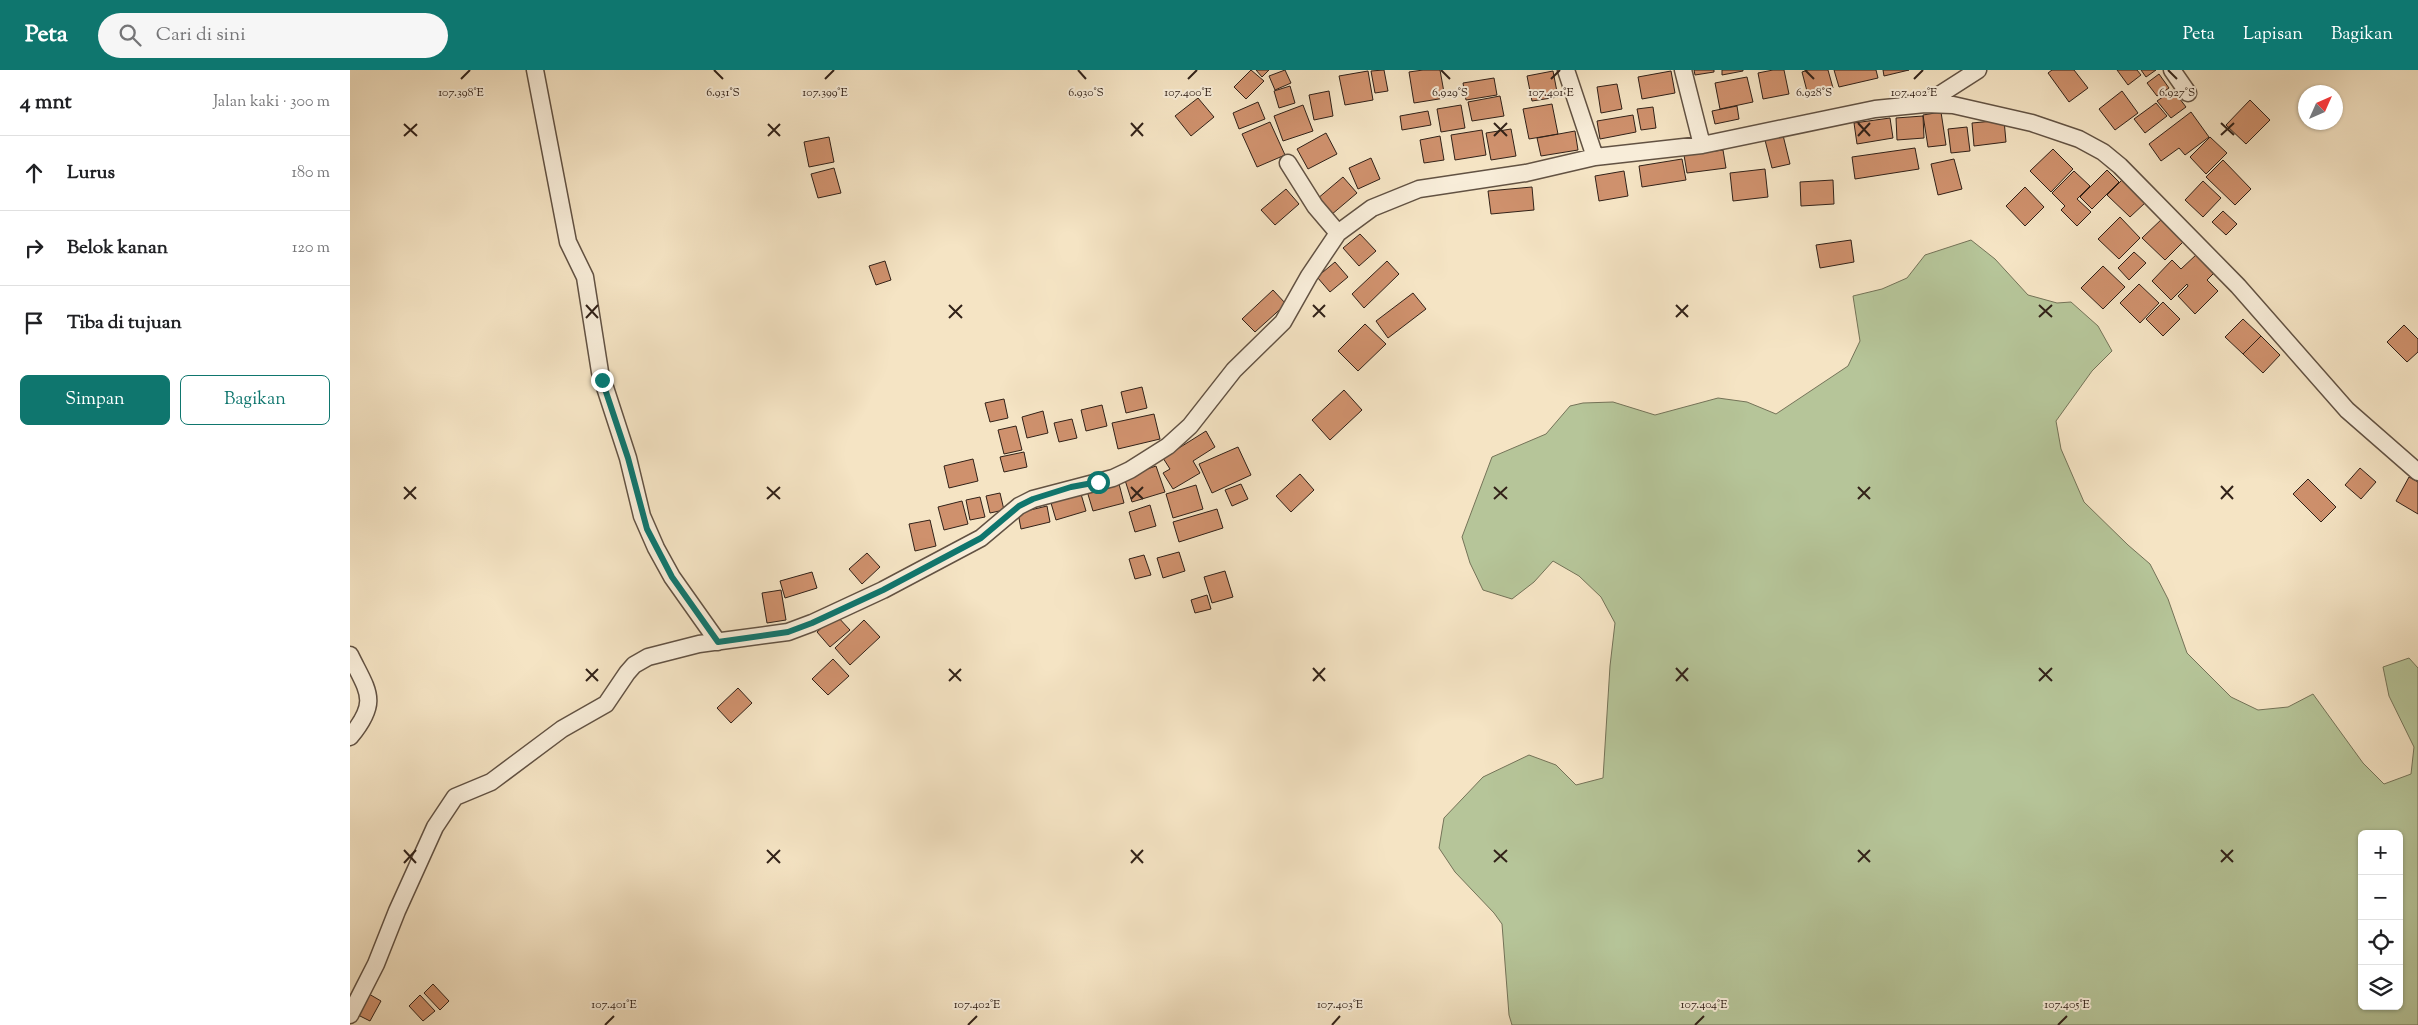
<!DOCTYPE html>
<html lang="id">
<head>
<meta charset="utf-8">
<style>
  :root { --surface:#fff; --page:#f6f6f6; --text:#202124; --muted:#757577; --line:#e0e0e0; --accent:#0f766e }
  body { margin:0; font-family:"Sorts Mill Goudy",serif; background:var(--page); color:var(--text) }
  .controls { position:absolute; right:15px; bottom:15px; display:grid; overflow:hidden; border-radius:8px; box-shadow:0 1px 4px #0004 }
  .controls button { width:45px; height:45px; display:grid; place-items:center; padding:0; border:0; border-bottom:1px solid var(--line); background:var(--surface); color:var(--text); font:25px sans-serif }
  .compass { position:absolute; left:1948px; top:15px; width:45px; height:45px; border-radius:50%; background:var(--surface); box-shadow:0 1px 4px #0004; rotate:45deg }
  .stop { position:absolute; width:15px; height:15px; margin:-11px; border:4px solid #0f766e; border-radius:50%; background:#fff }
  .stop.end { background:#0f766e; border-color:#fff; box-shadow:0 1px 5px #0008 }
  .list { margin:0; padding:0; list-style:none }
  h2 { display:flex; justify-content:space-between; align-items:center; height:65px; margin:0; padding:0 20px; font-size:21px }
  h2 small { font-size:16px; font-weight:400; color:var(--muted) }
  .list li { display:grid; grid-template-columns:32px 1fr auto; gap:15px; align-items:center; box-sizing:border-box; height:75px; padding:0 20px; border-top:1px solid var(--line) }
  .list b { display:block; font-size:19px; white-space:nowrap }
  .list em { font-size:16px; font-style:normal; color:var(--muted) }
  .actions { display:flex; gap:10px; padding:15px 20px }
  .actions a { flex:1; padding:11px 0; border:1px solid var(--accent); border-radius:8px; text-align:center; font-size:18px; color:var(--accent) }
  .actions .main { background:var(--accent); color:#fff }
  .icon { flex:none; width:28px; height:28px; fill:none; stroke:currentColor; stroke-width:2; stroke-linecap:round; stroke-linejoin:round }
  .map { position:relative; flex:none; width:2068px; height:955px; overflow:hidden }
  header { display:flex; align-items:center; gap:30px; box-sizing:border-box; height:70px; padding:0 25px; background:var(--accent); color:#fff }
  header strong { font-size:24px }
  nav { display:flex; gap:28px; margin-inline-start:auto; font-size:18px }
  .search { width:350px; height:45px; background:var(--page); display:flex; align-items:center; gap:12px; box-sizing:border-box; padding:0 18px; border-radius:28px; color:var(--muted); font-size:19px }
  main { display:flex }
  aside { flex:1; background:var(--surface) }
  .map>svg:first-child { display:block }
</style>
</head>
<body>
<header>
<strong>Peta</strong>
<div class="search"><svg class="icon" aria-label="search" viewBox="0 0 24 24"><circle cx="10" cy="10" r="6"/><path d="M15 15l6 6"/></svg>Cari di sini</div>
<nav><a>Peta</a><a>Lapisan</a><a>Bagikan</a></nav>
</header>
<main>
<aside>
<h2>4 mnt<small>Jalan kaki · 300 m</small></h2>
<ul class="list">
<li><svg class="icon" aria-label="ahead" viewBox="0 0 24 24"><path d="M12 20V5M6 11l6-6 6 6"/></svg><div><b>Lurus</b></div><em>180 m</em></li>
<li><svg class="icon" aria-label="right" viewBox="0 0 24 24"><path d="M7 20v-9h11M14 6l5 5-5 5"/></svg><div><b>Belok kanan</b></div><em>120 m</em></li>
<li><svg class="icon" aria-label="arrive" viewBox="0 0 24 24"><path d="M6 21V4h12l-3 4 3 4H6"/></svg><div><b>Tiba di tujuan</b></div></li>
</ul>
<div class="actions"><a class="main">Simpan</a><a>Bagikan</a></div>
</aside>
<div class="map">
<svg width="2068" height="955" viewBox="0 0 2068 955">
  <rect width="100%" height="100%" fill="#f5e4c4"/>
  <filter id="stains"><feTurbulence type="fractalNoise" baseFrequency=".004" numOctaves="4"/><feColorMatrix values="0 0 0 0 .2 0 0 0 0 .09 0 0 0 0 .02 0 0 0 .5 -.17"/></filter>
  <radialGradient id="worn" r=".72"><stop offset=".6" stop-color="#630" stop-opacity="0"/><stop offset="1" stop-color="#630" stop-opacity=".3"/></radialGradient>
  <path fill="#b6c599" stroke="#747358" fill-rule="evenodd" d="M1621 170 1645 189 1678 225 1707 233 1721 232 1748 256 1762 281 1742 301 1706 351 1711 379 1734 432 1778 475 1800 494 1818 529 1837 583 1881 627 1908 640 1938 637 1963 624 2013 693 2034 714 2061 704 2064 677 2039 626 2033 597 2059 588 2068 598V955H1162L1159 945 1152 854 1144 843 1105 802 1089 778 1094 748 1133 707 1179 685 1206 695 1226 715 1253 708 1260 596 1265 553 1251 527 1229 506 1203 491 1184 512 1162 529 1133 520 1120 493 1112 467 1142 387 1196 364 1220 336 1233 333 1263 332 1305 345 1368 328 1397 332 1426 344 1498 296 1510 271 1503 226 1532 219 1557 208 1575 185ZM2012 764H2049V936H2012Z"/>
  <path fill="#cf916d" stroke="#312118" d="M901 0 914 11 896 29 884 17Z
    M906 0H919L912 7Z
    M935 0 941 13 925 20 919 6Z
    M1034 0 1038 21 1025 23 1021 1Z
    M1073 0H1090L1095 28 1064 33 1059 2Z
    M1344 0H1364V2L1345 5Z
    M1372 0H1393V1L1372 5Z
    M1423 0H1434L1439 24 1413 29 1408 3Z
    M1458 0H1478L1483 18 1458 25 1452 2Z
    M1484 0H1526L1528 8 1489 17Z
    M1533 0H1559L1534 6Z
    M1702 0H1724L1738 18 1719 32 1698 3Z
    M1767 0H1787L1791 5 1778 15Z
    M1791 0H1806L1796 7Z
    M1018 1 1023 30 995 35 989 6Z
    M1203 1 1208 27 1182 31 1177 6Z
    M1321 1 1325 23 1292 29 1288 7Z
    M1809 4 1819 18 1807 26 1797 13Z
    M1397 7 1403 32 1370 39 1365 13Z
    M1144 8 1147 25 1116 30 1113 13Z
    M1267 14 1272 39 1251 43 1247 17Z
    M940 16 945 33 929 38 924 21Z
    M1823 20 1836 37 1821 48 1807 31Z
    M979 21 983 46 964 50 959 25Z
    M1772 21 1788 43 1765 60 1749 39Z
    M1150 26 1154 46 1122 51 1118 32Z
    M848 28 864 47 841 66 825 46Z
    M1900 30 1920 50 1896 74 1876 55Z
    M908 32 915 49 889 59 883 43Z
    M1806 33 1817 46 1795 63 1784 49Z
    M1202 34 1208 64 1179 69 1173 39Z
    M953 35 963 61 933 71 924 46Z
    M1111 35 1115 58 1091 62 1087 39Z
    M1387 36 1389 49 1365 54 1362 41Z
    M1303 37 1306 58 1291 60 1287 39Z
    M1078 41 1081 55 1052 60 1050 46Z
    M1591 42 1596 75 1578 77 1573 45Z
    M1841 42 1859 67 1835 85 1829 78 1811 91 1799 74Z
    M1283 45 1286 62 1250 69 1247 51Z
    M1573 46 1574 68 1547 70 1546 48Z
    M1540 48 1543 68 1507 74 1504 53Z
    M1654 50 1656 72 1624 76 1622 53Z
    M920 52 935 85 907 97 892 64Z
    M1617 57 1620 81 1601 83 1598 59Z
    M1161 59 1166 86 1141 90 1136 63Z
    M1132 60 1136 85 1105 90 1101 65Z
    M1225 61 1228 80 1191 86 1187 68Z
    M1432 61 1440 94 1422 98 1414 66Z
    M976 63 987 84 958 99 947 79Z
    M1090 66 1094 90 1074 93 1070 70Z
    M479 67 484 92 459 97 454 72Z
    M1860 67 1877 83 1856 104 1840 87Z
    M1565 78 1569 99 1505 109 1502 87Z
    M1703 79 1723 99 1701 122 1680 101Z
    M1373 80 1376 98 1337 103 1334 85Z
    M1021 88 1030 109 1008 119 999 98Z
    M1332 89 1336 110 1292 117 1289 96Z
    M1604 89 1612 119 1588 125 1581 94Z
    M1873 90 1901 119 1885 135 1856 107Z
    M484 98 491 123 468 128 461 104Z
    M1415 99 1418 127 1383 131 1380 103Z
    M1757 100 1769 112 1742 139 1730 127Z
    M1274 101 1278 126 1249 131 1245 106Z
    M1724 101 1740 116 1727 129 1741 142 1727 156 1711 140 1715 136 1702 123Z
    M993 107 1007 123 981 145 967 129Z
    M1773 109 1796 132 1780 147 1757 125Z
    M1483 110 1484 134 1451 136 1450 112Z
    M1853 111 1871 128 1853 147 1835 130Z
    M1182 117 1184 140 1141 144 1138 121Z
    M1675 117 1694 137 1675 156 1656 136Z
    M936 119 949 134 925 155 911 140Z
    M1873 141 1887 154 1876 165 1862 152Z
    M1770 147 1790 168 1769 189 1748 169Z
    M1814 147 1836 169 1815 190 1792 168Z
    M1010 164 1026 181 1009 196 993 178Z
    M1501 170 1504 192 1470 198 1466 175Z
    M1784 182 1796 193 1779 210 1768 198Z
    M1847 184 1865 202 1857 210 1868 221 1845 244 1828 226 1838 216 1837 214 1821 230 1802 211 1822 190 1831 199Z
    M535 191 541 210 526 215 519 196Z
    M1037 191 1049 204 1014 238 1002 224Z
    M985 192 998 207 980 222 967 207Z
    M1753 196 1775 217 1753 239 1731 218Z
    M1789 214 1809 233 1790 253 1770 233Z
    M923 220 936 234 905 262 892 249Z
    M1063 223 1076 239 1038 268 1026 251Z
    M1813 232 1830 249 1813 266 1796 249Z
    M1893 249 1911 266 1893 284 1875 267Z
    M1015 254 1036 274 1008 301 988 281Z
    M2054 255 2068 269V282L2057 292 2037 272Z
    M1911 266 1930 285 1913 303 1893 284Z
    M792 317 797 338 776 343 771 322Z
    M994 320 1012 340 980 370 962 350Z
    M654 329 658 348 640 352 635 333Z
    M752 335 757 356 736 361 731 340Z
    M693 341 698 363 677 368 672 347Z
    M804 344 810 369 768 379 762 353Z
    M722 349 727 368 709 372 704 353Z
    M666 356 672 380 654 384 648 360Z
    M856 361 865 377 843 391 850 403 823 419 813 403 820 399 813 388Z
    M888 377 901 405 862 423 849 394Z
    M674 382 677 397 654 402 650 387Z
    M623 389 628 411 599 418 594 396Z
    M806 396 815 422 782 432 774 407Z
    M2010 398 2026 412 2011 429 1995 415Z
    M950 404 964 420 941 442 926 426Z
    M2059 407 2068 412V444L2046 431Z
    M1958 409 1986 437 1971 452 1943 424Z
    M769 414 774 433 743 441 737 421Z
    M891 414 898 429 882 436 875 420Z
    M846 415 853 439 823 448 816 424Z
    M650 423 654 440 640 443 636 426Z
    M731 424 736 441 706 450 701 433Z
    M630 427 635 447 620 450 616 430Z
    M612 431 618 454 594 460 588 437Z
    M800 435 806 456 785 462 779 442Z
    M697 436 700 452 671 459 668 443Z
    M867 439 873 458 829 472 823 452Z
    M580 450 586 476 565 481 559 454Z
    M829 482 835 501 813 508 807 488Z
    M517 483 530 497 512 514 499 499Z
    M794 485 801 505 785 509 779 489Z
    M875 501 883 527 862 533 854 507Z
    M462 502 467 518 435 528 430 511Z
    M431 520 436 550 417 553 412 523Z
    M857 525 861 539 845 543 841 530Z
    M486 545 500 560 480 577 467 562Z
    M514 550 530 567 500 595 485 578Z
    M483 589 499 606 478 625 462 609Z
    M388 618 402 633 381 653 367 638Z
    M83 914 99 931 90 940 74 923Z
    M19 924 31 931 20 951 8 945Z
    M70 925 85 941 73 951 59 936Z"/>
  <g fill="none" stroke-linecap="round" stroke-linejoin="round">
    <defs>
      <path id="minor" d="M185 0 218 172 235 207 250 302 278 388 292 446 306 478 322 507 368 572
        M1216 0 1245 87
        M1333 0 1352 75
        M1822 0 1838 23
        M1575 34 1628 0
        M938 93 965 136 988 163
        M0 585C18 622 30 631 0 667
        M0 945 26 894 47 841 85 757 105 727 141 712 212 659 256 634 277 603 284 595 298 587 349 574 438 562 462 553 533 520 631 468 669 436 683 429 763 408 780 400 818 376 840 356 884 300 933 252 959 206 988 163 1022 138 1069 119 1176 103 1245 87 1352 75 1525 39 1575 34 1603 35 1682 53 1729 69 1753 82 1770 96 1888 216 1997 340 2068 402"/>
    </defs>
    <use href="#minor" stroke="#625243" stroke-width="19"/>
    <use href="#minor" stroke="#f8edd9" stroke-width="16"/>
  </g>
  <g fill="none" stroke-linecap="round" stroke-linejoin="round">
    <path stroke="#0f766e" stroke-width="6" d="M252 310 278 388 297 459 322 507 368 572 438 562 462 553 533 520 631 468 669 436 683 429 721 417 748 412"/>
  </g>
  <path fill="none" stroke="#312118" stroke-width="2" d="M364 0 373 9M728 0 736 9M1091 0 1100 9M1455 0 1464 9M1818 0 1827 9M111 9 120 0M475 9 484 0M838 9 847 0M1201 9 1210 0M1564 9 1573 0M781 53 793 66M1144 53 1157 66M1508 53 1520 66M1871 53 1884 65M54 54 67 66M418 54 430 66M1871 65 1884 53M54 66 67 54M418 66 430 54M781 66 793 53M1144 66 1157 53M1508 66 1520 53M236 235 248 248M599 235 612 248M963 235 975 247M1326 235 1338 247M1689 235 1702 247M963 247 975 235M1326 247 1338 235M1689 247 1702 235M236 248 248 235M599 248 612 235M1871 416 1883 429M54 417 66 429M417 417 430 429M781 417 793 429M1144 417 1157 429M1508 417 1520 429M54 429 66 417M417 429 430 417M781 429 793 417M1144 429 1157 417M1508 429 1520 417M1871 429 1883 416M963 598 975 611M1326 598 1338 611M1689 598 1702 611M236 599 248 611M599 599 611 611M236 611 248 599M599 611 611 599M963 611 975 598M1326 611 1338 598M1689 611 1702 598M54 780 66 793M417 780 430 793M781 780 793 793M1144 780 1157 792M1508 780 1520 792M1871 780 1883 792M1144 792 1157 780M1508 792 1520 780M1871 792 1883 780M54 793 66 780M417 793 430 780M781 793 793 780M255 955 264 946M618 955 627 946M982 955 990 946M1345 955 1354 946M1708 955 1717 946"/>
  <g font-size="12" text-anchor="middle" fill="#312118" stroke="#f8edd9" stroke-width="4" stroke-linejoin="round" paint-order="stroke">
    <text x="111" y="26">107.398°E</text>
    <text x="373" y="26">6.931°S</text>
    <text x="475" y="26">107.399°E</text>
    <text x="736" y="26">6.930°S</text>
    <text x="838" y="26">107.400°E</text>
    <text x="1100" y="26">6.929°S</text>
    <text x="1201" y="26">107.401°E</text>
    <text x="1464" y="26">6.928°S</text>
    <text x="1564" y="26">107.402°E</text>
    <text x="1827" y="26">6.927°S</text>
    <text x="1354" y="938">107.404°E</text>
    <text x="1717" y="938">107.405°E</text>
    <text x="264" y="938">107.401°E</text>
    <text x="627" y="938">107.402°E</text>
    <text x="990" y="938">107.403°E</text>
  </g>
  <rect width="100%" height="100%" filter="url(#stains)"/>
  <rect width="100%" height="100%" fill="url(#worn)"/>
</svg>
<div class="controls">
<button>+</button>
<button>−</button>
<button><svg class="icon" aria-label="locate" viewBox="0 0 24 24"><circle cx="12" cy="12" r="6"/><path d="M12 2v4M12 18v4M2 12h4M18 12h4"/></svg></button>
<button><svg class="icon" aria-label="layers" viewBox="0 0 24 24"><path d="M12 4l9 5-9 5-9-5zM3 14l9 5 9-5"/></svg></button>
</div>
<svg class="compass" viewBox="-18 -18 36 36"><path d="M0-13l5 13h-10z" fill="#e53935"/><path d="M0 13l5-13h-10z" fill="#757577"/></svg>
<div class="stop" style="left:748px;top:412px"></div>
<div class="stop end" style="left:252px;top:310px"></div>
</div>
</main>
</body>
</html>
